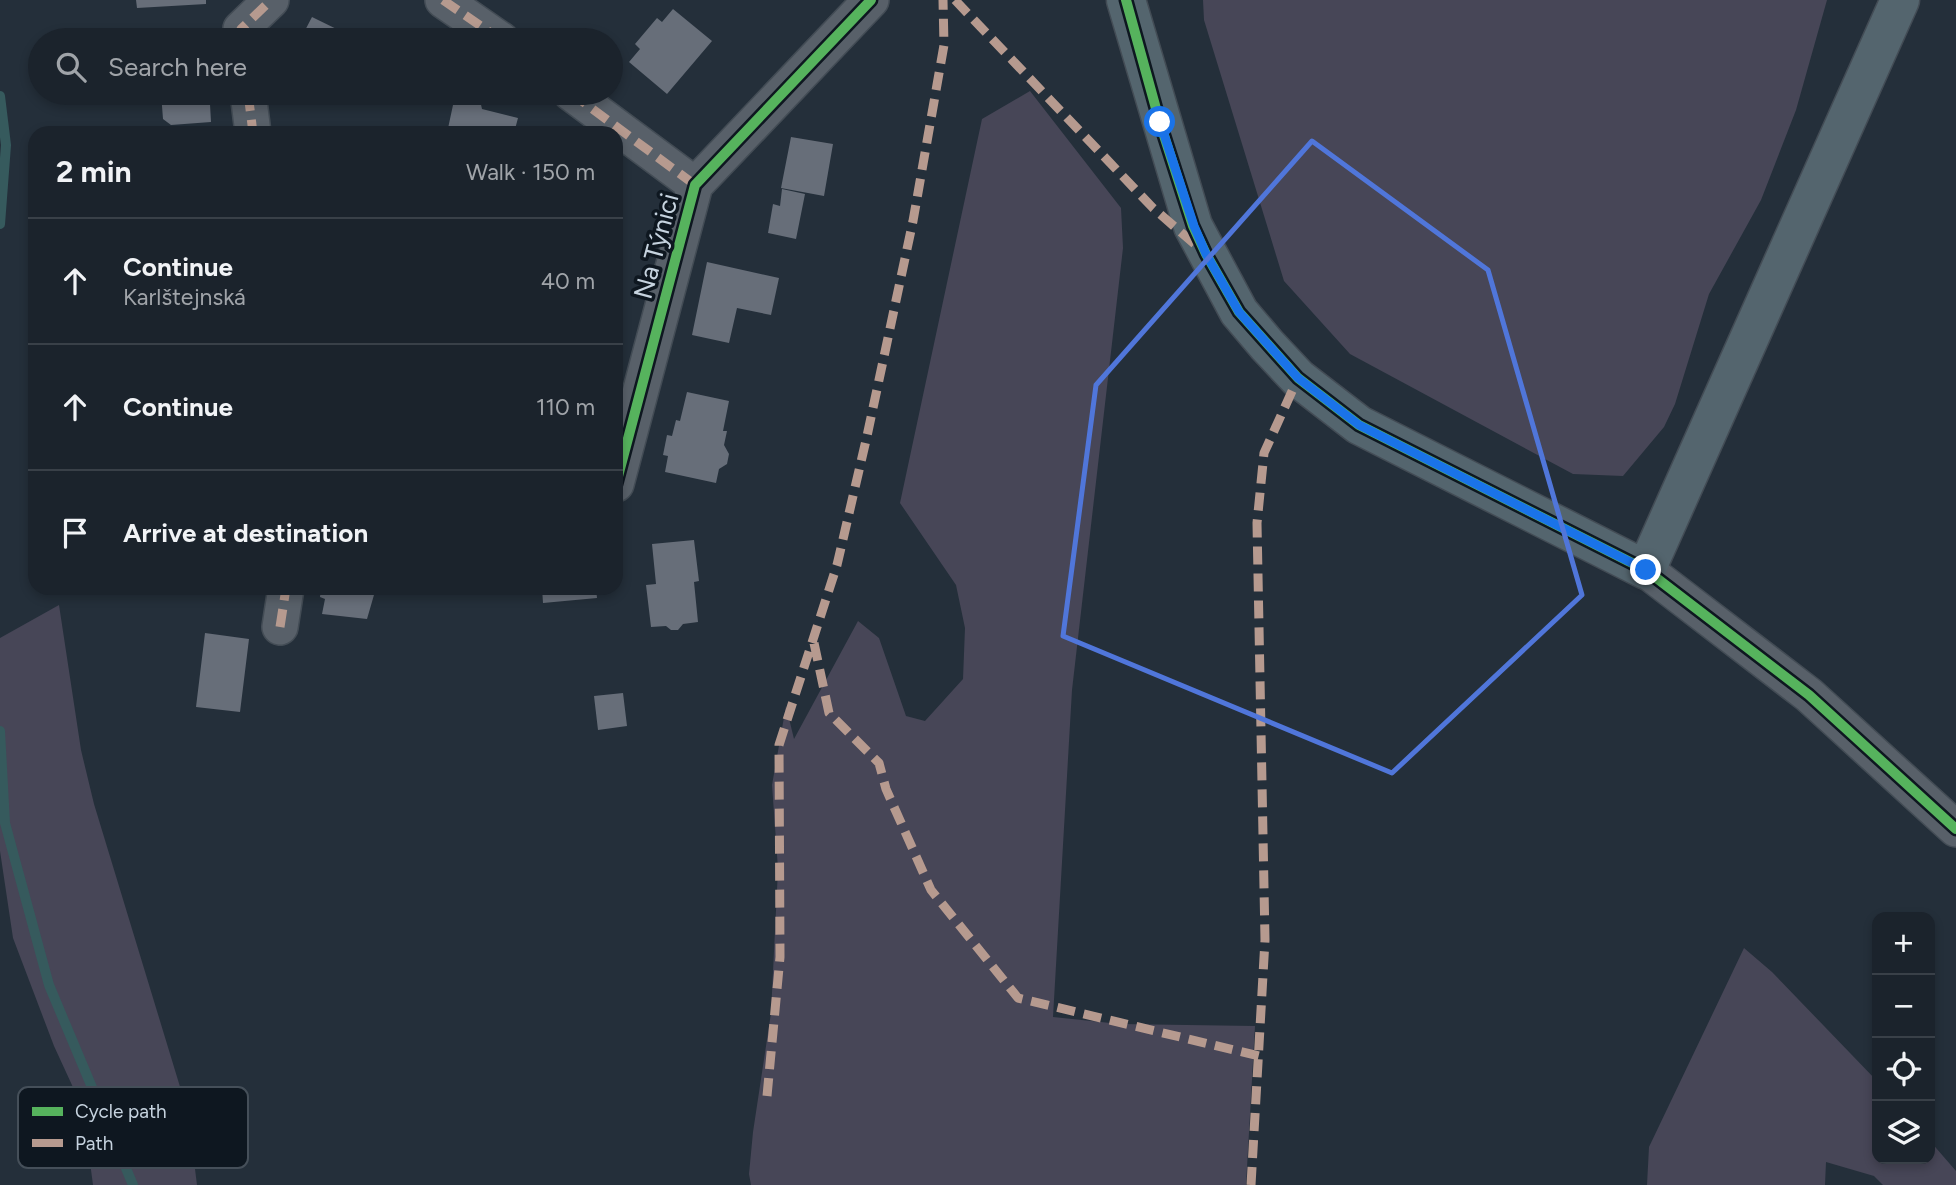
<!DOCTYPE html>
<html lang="en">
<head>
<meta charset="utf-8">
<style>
  :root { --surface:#1b232c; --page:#282f38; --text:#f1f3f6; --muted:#a0a4a9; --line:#394048 }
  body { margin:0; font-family:Figtree,sans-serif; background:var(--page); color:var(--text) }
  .controls { position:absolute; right:21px; bottom:21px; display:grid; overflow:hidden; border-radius:14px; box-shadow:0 4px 10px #0003 }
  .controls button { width:63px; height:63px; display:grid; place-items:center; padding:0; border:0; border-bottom:2px solid var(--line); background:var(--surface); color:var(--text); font:35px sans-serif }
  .stop { position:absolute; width:21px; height:21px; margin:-16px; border:5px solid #1a73e8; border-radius:50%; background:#fff }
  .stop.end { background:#1a73e8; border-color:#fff; box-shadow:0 2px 7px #0008 }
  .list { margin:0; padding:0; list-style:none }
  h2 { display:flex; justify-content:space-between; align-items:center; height:91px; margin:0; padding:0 28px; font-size:30px }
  h2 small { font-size:23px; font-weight:400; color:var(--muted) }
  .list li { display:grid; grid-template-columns:46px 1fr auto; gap:21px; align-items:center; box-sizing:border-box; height:126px; padding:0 28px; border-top:2px solid var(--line) }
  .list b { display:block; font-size:26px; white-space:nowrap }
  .list p { margin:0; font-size:23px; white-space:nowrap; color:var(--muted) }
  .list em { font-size:23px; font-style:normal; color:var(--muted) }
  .icon { flex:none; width:38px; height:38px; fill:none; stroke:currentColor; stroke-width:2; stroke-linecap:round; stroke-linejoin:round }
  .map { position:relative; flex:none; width:1956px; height:1185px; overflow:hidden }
  .search { position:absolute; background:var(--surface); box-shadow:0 4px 10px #0003; left:28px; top:28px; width:595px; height:77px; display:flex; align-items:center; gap:18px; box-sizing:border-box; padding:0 24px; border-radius:38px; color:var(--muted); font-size:26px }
  .panel { position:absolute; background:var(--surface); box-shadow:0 4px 10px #0003; left:28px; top:126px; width:595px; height:469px; border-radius:21px }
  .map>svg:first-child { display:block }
</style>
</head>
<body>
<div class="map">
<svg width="1956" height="1185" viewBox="0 0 1956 1185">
  <rect width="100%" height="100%" fill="#242f3a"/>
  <path fill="#474657" d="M1203 0H1827L1796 110 1761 200 1709 294 1675 404 1664 427 1623 476 1573 474 1350 354 1284 281 1204 20Z
    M1030 91 1121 208 1123 248 1072 690 1053 1017 1120 1024 1255 1026 1246 1185H751L749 1174 753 1132 771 1013 778 869 772 785 786 706 794 739 858 621 879 638 906 716 925 721 963 679 965 628 956 585 900 503 982 119Z
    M59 605 81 750 94 804 188 1113 197 1185H93L83 1109 54 1046 13 938 0 851V638Z
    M1744 948 1772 972 1877 1081V1159H1930V1141L1956 1171V1185H1883L1874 1176 1826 1162 1825 1185H1647L1649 1147Z"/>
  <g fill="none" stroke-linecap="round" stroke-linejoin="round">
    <path stroke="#365a5d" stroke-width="10" d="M0 96 6 145 0 224
      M0 731 5 823 49 985 133 1185"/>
  </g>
  <path fill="#676e79" d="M136 0H206V4L137 8Z
    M673 9 712 41 667 94 629 62 640 49 635 44 657 18 662 22Z
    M312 17 359 40H300Z
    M161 93H217L218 99 210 104 211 122 171 125 163 119Z
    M452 93H487L479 96 482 109 518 118 514 133H447L453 105 448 103Z
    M791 137 833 144 824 196 781 188Z
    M782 189 805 194 796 239 768 233 773 204 780 206Z
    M707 262 779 278 771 315 737 308 729 343 692 335Z
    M687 392 729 401 723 431H727L724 445 729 454 727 464 719 469 716 483 665 472 668 456 663 455 667 435 672 436 676 420 680 421Z
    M694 540 699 581 694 582 698 622 683 624 678 630H671L666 626 651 627 646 585 656 584 652 544Z
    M321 588H376L367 619 322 614 325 599 320 597Z
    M542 588H596L597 598 543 603Z
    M205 633 249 639 240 712 196 707Z
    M623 693 627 726 598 730 594 696Z"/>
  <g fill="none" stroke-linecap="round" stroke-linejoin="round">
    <defs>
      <path id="minor" d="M443 0 501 40
        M242 40 241 29 271 0
        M248 93 253 133
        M571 93 695 185
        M616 484 695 185 871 0
        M1646 570 1809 695 1956 829
        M280 627 286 588"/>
      <path id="major" d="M1126 0 1193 226 1239 312 1267 345 1298 378 1359 425 1646 570 1900 0"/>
    </defs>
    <use href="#minor" stroke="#434c55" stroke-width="38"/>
    <use href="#major" stroke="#434c55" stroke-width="41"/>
    <use href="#minor" stroke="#586069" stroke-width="35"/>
    <use href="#major" stroke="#54656e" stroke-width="38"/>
    <path stroke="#b69a8f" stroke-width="9" stroke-dasharray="18 9" stroke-linecap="butt" d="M443 0 501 40
      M955 0 1153 208 1198 247
      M242 40 241 29 271 0
      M248 93 253 133
      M571 93 695 185
      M280 627 286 588
      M814 643 829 713 879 763 886 789 931 890 1018 998 1259 1056
      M767 1096 780 957 779 745 837 565 867 436 913 221 944 45 943 0
      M1251 1185 1265 940 1257 523 1264 453 1298 378"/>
    <defs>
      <path id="cycleway" d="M1126 0 1160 123 1193 226 1206 254 1239 312 1298 378 1359 425 1646 570 1809 695 1956 829
        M616 484 695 185 871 0"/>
    </defs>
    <use href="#cycleway" stroke="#0e1720" stroke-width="15"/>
    <use href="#cycleway" stroke="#56b35d" stroke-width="10"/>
  </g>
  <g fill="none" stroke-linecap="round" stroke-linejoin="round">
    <path stroke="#1a73e8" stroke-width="9" d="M1160 122 1194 226 1206 254 1239 312 1298 378 1359 425 1646 570"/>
  </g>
  <path fill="none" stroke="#5076da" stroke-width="5" stroke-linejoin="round" d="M1312 141 1488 270 1582 595 1392 773 1063 636 1096 385Z"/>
  <g text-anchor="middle" stroke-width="7" stroke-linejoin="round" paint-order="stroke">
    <g font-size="26" fill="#c6d3df" stroke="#0e1720">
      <text transform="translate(656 246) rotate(-75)" y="9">Na Týnici</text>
    </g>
  </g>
  <rect x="18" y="1087" width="230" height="81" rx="10" fill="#0e1720" stroke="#454f59" stroke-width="2"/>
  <rect x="32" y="1107" width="31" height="9" fill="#56b35d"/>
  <rect x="32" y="1139" width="31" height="8" fill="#b69a8f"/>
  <g font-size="19" fill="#c6d3df">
    <text x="75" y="1118">Cycle path</text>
    <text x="75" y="1150">Path</text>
  </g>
</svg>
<div class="controls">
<button>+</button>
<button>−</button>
<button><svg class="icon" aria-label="locate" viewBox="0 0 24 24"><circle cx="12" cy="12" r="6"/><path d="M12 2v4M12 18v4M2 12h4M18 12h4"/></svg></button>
<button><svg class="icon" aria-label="layers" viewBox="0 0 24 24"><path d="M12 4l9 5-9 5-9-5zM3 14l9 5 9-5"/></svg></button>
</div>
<div class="stop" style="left:1160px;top:122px"></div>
<div class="stop end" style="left:1646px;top:570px"></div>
<div class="search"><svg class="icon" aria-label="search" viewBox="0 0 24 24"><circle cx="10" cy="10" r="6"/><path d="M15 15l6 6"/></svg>Search here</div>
<section class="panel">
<h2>2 min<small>Walk · 150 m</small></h2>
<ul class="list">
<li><svg class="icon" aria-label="ahead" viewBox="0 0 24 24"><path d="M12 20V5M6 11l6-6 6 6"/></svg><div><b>Continue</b><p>Karlštejnská</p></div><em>40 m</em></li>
<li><svg class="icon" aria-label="ahead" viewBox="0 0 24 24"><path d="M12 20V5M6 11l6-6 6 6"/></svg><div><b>Continue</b></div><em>110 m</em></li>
<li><svg class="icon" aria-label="arrive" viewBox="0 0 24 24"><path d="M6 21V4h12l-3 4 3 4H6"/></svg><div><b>Arrive at destination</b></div></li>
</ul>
</section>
</div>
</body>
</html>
